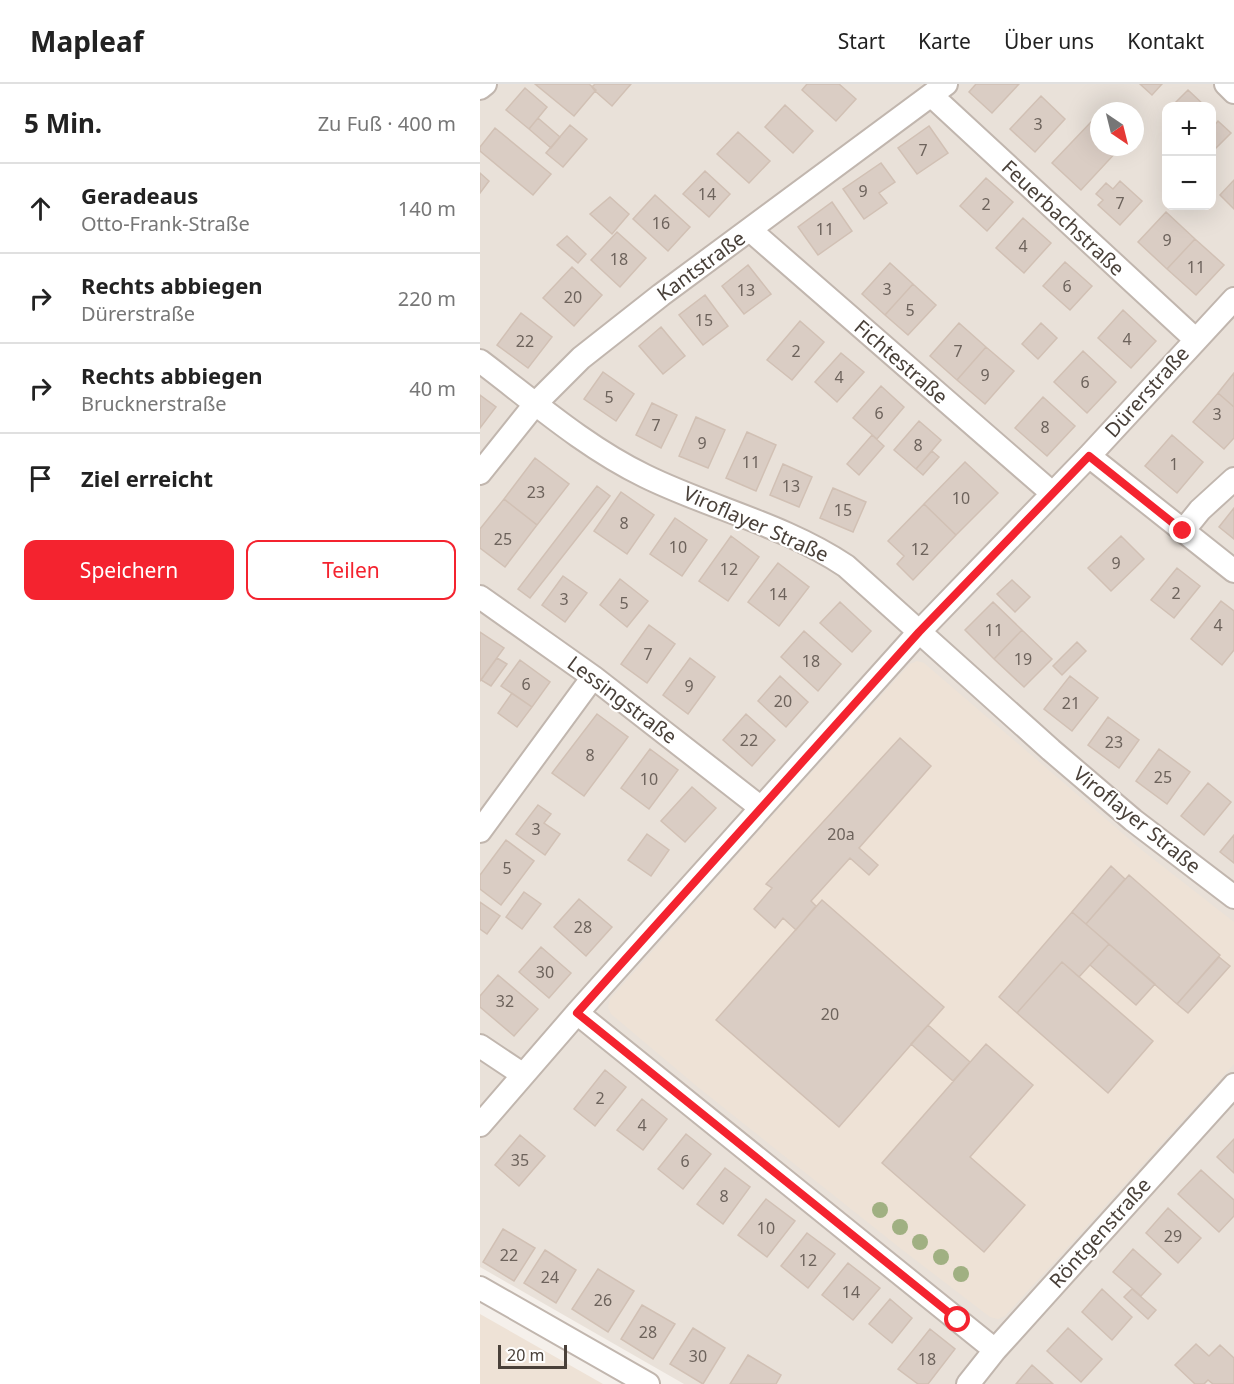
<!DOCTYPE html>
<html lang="de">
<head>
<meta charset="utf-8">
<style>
  :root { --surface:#fff; --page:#f6f6f6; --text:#222; --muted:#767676; --line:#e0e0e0; --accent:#f4232f }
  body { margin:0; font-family:"Noto Sans",sans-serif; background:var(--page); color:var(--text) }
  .controls { position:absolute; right:18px; top:18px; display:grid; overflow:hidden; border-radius:12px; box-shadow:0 6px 24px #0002 }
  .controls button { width:54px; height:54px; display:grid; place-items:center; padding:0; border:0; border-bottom:2px solid var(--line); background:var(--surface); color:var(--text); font:30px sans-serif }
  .compass { position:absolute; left:610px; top:18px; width:54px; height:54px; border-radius:50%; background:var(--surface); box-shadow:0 6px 24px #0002; rotate:145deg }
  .scale { position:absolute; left:18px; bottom:15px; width:69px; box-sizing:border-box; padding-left:6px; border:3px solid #494039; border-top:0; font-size:16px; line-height:21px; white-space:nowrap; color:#494039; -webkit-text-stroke:4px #fff; paint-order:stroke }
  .stop { position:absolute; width:18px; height:18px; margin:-14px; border:4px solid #f4232f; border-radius:50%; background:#fff }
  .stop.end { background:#f4232f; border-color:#fff; box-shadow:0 2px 6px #0008 }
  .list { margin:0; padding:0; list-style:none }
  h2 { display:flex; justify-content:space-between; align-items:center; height:78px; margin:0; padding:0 24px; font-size:26px }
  h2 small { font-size:20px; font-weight:400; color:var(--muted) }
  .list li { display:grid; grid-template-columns:39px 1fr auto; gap:18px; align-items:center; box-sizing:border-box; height:90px; padding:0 24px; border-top:2px solid var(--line) }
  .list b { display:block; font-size:22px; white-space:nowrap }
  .list p { margin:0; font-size:20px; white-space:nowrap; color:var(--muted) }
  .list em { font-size:20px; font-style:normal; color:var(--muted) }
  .actions { display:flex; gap:12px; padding:18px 24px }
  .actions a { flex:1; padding:14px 0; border:2px solid var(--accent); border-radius:12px; text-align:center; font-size:21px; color:var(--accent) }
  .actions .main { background:var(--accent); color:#fff }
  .icon { flex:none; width:33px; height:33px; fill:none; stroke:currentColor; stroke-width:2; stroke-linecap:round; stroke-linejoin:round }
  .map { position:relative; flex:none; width:754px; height:1300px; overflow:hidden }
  header { display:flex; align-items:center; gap:36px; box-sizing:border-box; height:84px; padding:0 30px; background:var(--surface); border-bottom:2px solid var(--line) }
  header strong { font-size:28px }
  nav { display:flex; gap:33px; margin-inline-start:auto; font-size:21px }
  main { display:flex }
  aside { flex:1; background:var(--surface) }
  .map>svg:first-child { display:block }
</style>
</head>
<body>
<header>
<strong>Mapleaf</strong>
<nav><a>Start</a><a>Karte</a><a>Über uns</a><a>Kontakt</a></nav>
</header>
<main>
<aside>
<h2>5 Min.<small>Zu Fuß · 400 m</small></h2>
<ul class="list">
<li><svg class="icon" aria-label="ahead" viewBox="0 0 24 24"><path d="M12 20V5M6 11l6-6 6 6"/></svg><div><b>Geradeaus</b><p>Otto-Frank-Straße</p></div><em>140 m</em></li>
<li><svg class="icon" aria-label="right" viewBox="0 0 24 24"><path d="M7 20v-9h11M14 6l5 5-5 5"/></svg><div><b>Rechts abbiegen</b><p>Dürerstraße</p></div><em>220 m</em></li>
<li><svg class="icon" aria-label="right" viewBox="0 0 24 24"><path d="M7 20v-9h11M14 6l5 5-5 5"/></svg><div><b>Rechts abbiegen</b><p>Brucknerstraße</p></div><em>40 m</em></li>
<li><svg class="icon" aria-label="arrive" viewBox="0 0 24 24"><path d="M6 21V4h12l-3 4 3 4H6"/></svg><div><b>Ziel erreicht</b></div></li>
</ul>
<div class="actions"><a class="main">Speichern</a><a>Teilen</a></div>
</aside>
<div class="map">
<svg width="754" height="1300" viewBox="0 0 754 1300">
  <rect width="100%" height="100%" fill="#f5f0eb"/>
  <path fill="#e9e1d9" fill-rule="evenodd" d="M0 0H754V1300H204L0 1183ZM686 22H732V122H686ZM619 27H655V63H619Z"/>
  <path fill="#eee2d6" d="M437 577 444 579 663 767 754 838V980L525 1232 518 1235 510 1233 420 1164 219 1004 131 930 128 923 130 915 293 731 430 580Z
    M0 1230 123 1300H0Z"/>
  <path fill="#dacdc4" stroke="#d1c0b4" stroke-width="1.5" d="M55 0H109L116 6 94 32Z
    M115 0H151L132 22 115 7 112 3Z
    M327 0H359L376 15 356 37 322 6Z
    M496 0H539L512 29 489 8Z
    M660 0H682L672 11Z
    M45 4 67 23 49 45 26 26Z
    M708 6 725 22H692Z
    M561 12 585 35 555 68 530 45Z
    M305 21 333 47 313 69 285 43Z
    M58 34 80 53 71 64 49 45Z
    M738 37 751 49 733 67 732 44Z
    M611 38 619 45V63L640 64 601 106 572 79Z
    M90 41 107 55 83 83 66 69Z
    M449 42 468 69 437 90 418 64Z
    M15 44 71 90 53 111 0 67V63Z
    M258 48 290 77 269 99 237 70Z
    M401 79 415 98 399 109 407 119 384 135 363 105Z
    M225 87 250 110 229 133 203 110Z
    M0 89 9 97 0 109Z
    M506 94 533 118 507 147 480 122Z
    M754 96V125L740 111Z
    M640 97 662 117 640 141 618 121 623 116 616 110 626 99 633 105Z
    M175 111 210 143 188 167 153 135Z
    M130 113 149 130 132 150 110 130Z
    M352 118 372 147 338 171 318 143Z
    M686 128 715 155 687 185 658 158Z
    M543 134 571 159 544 189 516 164Z
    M137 148 166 174 140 203 111 176Z
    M87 152 106 170 98 179 77 161Z
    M715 155 744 181 716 211 687 185Z
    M585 178 612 202 590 226 563 202Z
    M410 179 433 200 405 231 382 210Z
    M268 181 291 210 264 230 242 202Z
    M92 183 122 211 94 242 63 214Z
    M433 200 456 221 428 251 405 231Z
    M225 211 248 242 223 261 199 231Z
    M643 226 676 257 651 284 618 254Z
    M41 229 72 253 48 284 17 261Z
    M320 237 344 258 312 296 287 276Z
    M479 239 506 263 477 296 450 272Z
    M561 239 577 254 558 275 542 260Z
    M181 243 205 272 183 290 159 262Z
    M506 263 534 287 505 320 477 296Z
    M603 267 636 298 607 329 574 298Z
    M361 269 384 288 357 318 335 298Z
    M123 288 154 310 136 337 104 315Z
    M754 289V323L738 309Z
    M401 302 424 323 397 355 373 334Z
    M738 309 754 323V354L744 365 713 338Z
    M0 311 16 323 0 344Z
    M563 313 595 342 567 372 535 344Z
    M172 319 197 331 181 364 156 351Z
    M216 333 245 346 228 384 199 372Z
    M439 337 461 356 436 385 414 366Z
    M267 348 296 361 276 407 246 394Z
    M392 351 404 362 379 391 367 380Z
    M692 351 723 378 697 409 665 382Z
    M452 367 459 373 443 391 436 385Z
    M55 374 89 400 57 441 24 415Z
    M485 378 518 409 476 451 444 420Z
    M303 380 332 393 319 423 290 411Z
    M117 402 130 412 50 514 38 505Z
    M353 404 386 418 373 448 340 434Z
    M141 408 174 431 147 470 114 447Z
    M24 415 57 441 25 483 0 464V445Z
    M444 420 476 451 433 496 417 480 424 472 408 457Z
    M754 424V455L739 443Z
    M195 434 227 456 202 492 170 470Z
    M251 452 279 473 248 517 219 497Z
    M641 452 664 475 631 507 608 484Z
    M298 479 329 503 299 542 268 518Z
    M697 484 720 502 694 534 671 516Z
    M83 492 107 509 85 538 62 521Z
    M140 495 168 517 147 543 120 521Z
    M532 496 550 513 535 528 517 510Z
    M741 517 754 527V566L742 581 711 555Z
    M360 518 391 547 372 568 340 539Z
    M513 518 542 546 514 575 485 546Z
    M169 541 195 560 167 599 141 580Z
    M542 546 572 575 544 603 514 575Z
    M324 547 361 580 338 607 301 573Z
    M0 548 24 564 0 597Z
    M597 558 606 567 582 591 573 582Z
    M17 574 27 580 11 602 1 596Z
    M210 574 235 593 208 630 183 611Z
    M40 576 70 598 52 623 21 602Z
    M300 592 328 618 306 643 278 617Z
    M590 592 618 614 592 647 564 625Z
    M32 609 52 623 37 643 18 629Z
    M117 630 148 653 104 712 72 689Z
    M266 630 295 656 272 682 243 656Z
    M628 633 659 656 639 684 608 661Z
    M420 654 451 682 379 764 398 781 389 791 370 774 331 817 336 822 316 846 303 834 295 844 274 825 292 804 286 800Z
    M170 665 198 686 169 725 141 704Z
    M679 665 710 688 687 720 656 697Z
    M728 699 751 718 724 751 701 732Z
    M212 703 236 724 205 758 181 737Z
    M58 721 71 730 64 739 80 750 65 771 36 750Z
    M167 750 189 766 171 792 148 776Z
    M754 751V779L740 768Z
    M26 756 54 777 21 821 0 805V791Z
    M631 782 645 795 606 840 592 828Z
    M649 791 740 871 697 920 606 840Z
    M44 808 61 820 42 845 26 833Z
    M99 815 132 843 106 872 74 843Z
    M342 816 464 923 359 1043 236 936Z
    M0 818 20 832 7 850 0 845Z
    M592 828 629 860 599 893 582 878 537 929 519 913Z
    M629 860 675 900 656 921 610 881Z
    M61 863 91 889 69 914 39 888Z
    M739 873 750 882 708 929 697 920Z
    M582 878 673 957 628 1009 537 929Z
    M18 891 58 925 34 952 0 923V912Z
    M448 941 490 978 473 997 431 960Z
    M506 960 553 1001 490 1073 545 1121 504 1168 402 1079Z
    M125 986 146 1003 115 1042 94 1025Z
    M162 1015 187 1035 163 1066 137 1046Z
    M206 1050 231 1070 203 1105 178 1085Z
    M40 1051 65 1072 39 1102 15 1081Z
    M754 1055V1089L737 1073Z
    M245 1084 270 1103 243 1140 217 1120Z
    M721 1086 754 1116V1132L739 1148 698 1110Z
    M286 1115 315 1137 287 1173 258 1151Z
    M688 1124 721 1154 698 1179 666 1149Z
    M23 1145 55 1164 34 1197 3 1178Z
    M327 1149 355 1170 328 1204 301 1182Z
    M653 1165 681 1190 661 1212 633 1188Z
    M65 1166 96 1186 76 1219 44 1199Z
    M368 1179 400 1204 373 1236 342 1211Z
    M118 1185 154 1207 128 1248 92 1225Z
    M622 1205 652 1233 632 1256 602 1228Z
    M652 1205 676 1226 668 1235 644 1213Z
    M410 1215 432 1234 412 1259 389 1240Z
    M162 1221 195 1240 173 1275 141 1255Z
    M213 1244 245 1264 223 1300 190 1280Z
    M588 1244 622 1275 601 1298 567 1267Z
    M450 1245 475 1265 448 1300H438L418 1285Z
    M716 1260 729 1272 740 1261 754 1274V1300H733L728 1296 724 1300H715L695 1281Z
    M268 1271 301 1291 296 1300H250Z
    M552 1281 573 1300H536Z"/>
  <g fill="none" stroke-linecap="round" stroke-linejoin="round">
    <defs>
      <path id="minor" d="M746 0 754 8
        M0 4 5 0
        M452 12 715 255
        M270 146 572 409
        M0 277C53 317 105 363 165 392 230 424 305 441 366 482L571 666 653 736 754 813
        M609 372 754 487
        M0 389 56 319 101 274 181 211 466 0
        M703 447 720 426 754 395
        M0 513 113 593 280 723
        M0 747 113 593
        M97 929 515 1266
        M0 962 42 990
        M0 1041 97 929 439 548 609 372 754 215
        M0 1204 168 1300
        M488 1300 515 1266 754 1001"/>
    </defs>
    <use href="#minor" stroke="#c1b6ae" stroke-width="26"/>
    <use href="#minor" stroke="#fff" stroke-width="22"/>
  </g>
  <g fill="#a0b082">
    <circle cx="400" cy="1126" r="8"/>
    <circle cx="420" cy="1143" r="8"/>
    <circle cx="440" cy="1158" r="8"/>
    <circle cx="461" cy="1173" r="8"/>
    <circle cx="481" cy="1190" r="8"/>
  </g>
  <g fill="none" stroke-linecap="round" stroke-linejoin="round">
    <path stroke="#f4232f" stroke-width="8" d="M478 1236 97 929 439 548 609 372 703 447"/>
  </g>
  <g text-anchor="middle" stroke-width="4.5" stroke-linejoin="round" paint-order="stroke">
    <g font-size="16" fill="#6d635c">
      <text x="558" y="46">3</text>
      <text x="443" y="72">7</text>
      <text x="383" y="113">9</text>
      <text x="227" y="116">14</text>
      <text x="640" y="125">7</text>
      <text x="506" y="126">2</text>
      <text x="181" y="145">16</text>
      <text x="345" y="151">11</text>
      <text x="687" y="162">9</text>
      <text x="543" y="168">4</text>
      <text x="139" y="181">18</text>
      <text x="716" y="189">11</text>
      <text x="587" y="208">6</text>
      <text x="407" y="211">3</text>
      <text x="266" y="212">13</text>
      <text x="93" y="219">20</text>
      <text x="430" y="232">5</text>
      <text x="224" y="242">15</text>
      <text x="647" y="261">4</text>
      <text x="45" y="263">22</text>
      <text x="316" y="273">2</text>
      <text x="478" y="273">7</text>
      <text x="505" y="297">9</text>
      <text x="359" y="299">4</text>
      <text x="605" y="304">6</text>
      <text x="129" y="319">5</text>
      <text x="399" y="335">6</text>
      <text x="737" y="336">3</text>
      <text x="176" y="347">7</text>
      <text x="565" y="349">8</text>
      <text x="222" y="365">9</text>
      <text x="438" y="367">8</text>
      <text x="271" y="384">11</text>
      <text x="694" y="386">1</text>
      <text x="311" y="408">13</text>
      <text x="56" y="414">23</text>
      <text x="481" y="420">10</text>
      <text x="363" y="432">15</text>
      <text x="144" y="445">8</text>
      <text x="23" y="461">25</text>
      <text x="198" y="469">10</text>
      <text x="440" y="471">12</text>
      <text x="636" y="485">9</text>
      <text x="249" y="491">12</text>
      <text x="696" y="515">2</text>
      <text x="298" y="516">14</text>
      <text x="84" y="521">3</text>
      <text x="144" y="525">5</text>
      <text x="738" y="547">4</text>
      <text x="514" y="552">11</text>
      <text x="168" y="576">7</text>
      <text x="543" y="581">19</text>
      <text x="331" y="583">18</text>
      <text x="46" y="606">6</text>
      <text x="209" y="608">9</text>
      <text x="303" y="623">20</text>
      <text x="591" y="625">21</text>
      <text x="269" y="662">22</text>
      <text x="634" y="664">23</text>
      <text x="110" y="677">8</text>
      <text x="683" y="699">25</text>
      <text x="169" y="701">10</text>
      <text x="56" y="751">3</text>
      <text x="361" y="756">20a</text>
      <text x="27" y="790">5</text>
      <text x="103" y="849">28</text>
      <text x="65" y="894">30</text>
      <text x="25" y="923">32</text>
      <text x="350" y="936">20</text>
      <text x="120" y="1020">2</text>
      <text x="162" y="1047">4</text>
      <text x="40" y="1082">35</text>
      <text x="205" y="1083">6</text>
      <text x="244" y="1118">8</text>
      <text x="286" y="1150">10</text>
      <text x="693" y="1158">29</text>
      <text x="29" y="1177">22</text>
      <text x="328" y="1182">12</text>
      <text x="70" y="1199">24</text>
      <text x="371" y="1214">14</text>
      <text x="123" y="1222">26</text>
      <text x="168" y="1254">28</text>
      <text x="218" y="1278">30</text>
      <text x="447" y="1281">18</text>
    </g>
    <g font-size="20" fill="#494039" stroke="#fff">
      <text transform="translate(583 134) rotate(43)" y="7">Feuerbachstraße</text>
      <text transform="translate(221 182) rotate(-36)" y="7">Kantstraße</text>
      <text transform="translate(421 278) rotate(41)" y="7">Fichtestraße</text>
      <text transform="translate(667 308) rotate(-48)" y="7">Dürerstraße</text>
      <text transform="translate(276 440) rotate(24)" y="7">Viroflayer Straße</text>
      <text transform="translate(142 616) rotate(37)" y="7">Lessingstraße</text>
      <text transform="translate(657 736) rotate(39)" y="7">Viroflayer Straße</text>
      <text transform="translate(620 1149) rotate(-48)" y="7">Röntgenstraße</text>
    </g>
  </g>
</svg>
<div class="controls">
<button>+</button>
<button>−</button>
</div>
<svg class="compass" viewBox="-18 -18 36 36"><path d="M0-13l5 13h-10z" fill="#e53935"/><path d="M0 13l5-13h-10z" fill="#767676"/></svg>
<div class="scale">20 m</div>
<div class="stop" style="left:478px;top:1236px"></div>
<div class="stop end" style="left:703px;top:447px"></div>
</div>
</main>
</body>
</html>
